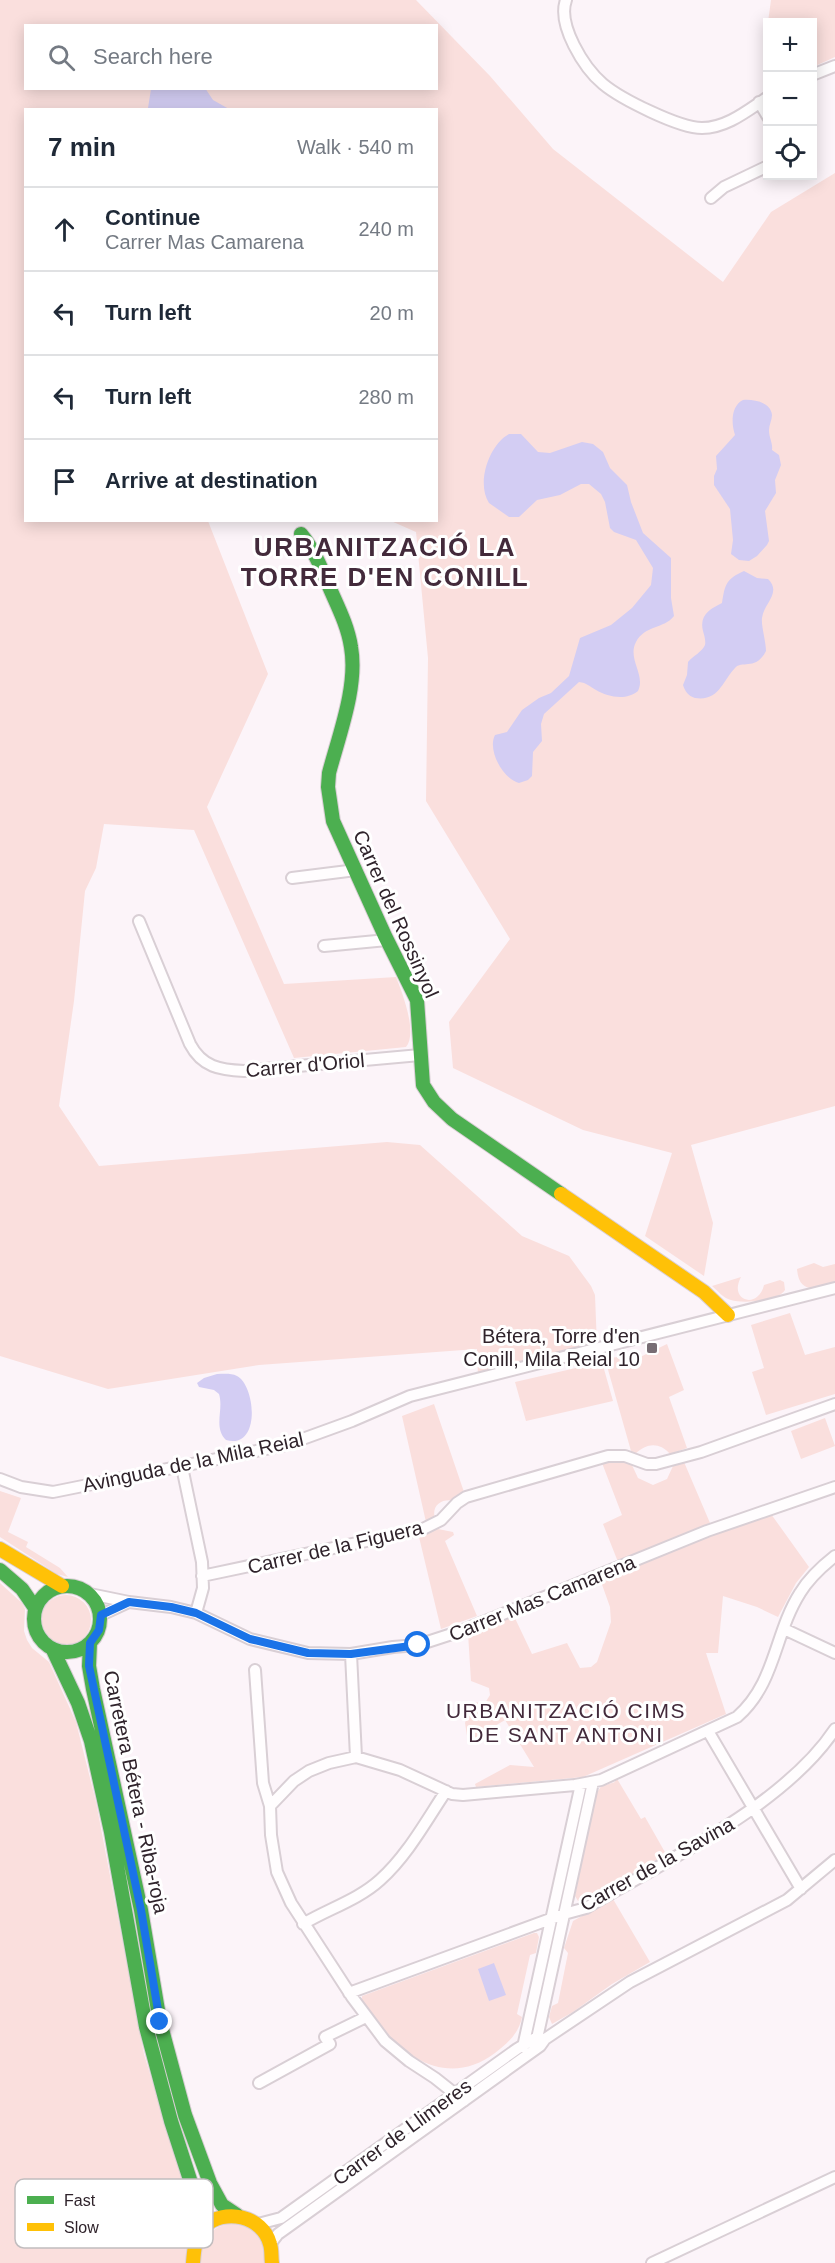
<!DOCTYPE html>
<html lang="en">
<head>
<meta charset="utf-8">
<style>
  :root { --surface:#fff; --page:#f2f2f3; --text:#1f2937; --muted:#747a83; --line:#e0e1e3 }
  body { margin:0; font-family:Helvetica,sans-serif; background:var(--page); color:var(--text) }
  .controls { position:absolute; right:18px; top:18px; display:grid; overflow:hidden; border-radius:0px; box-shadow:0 3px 15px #0003 }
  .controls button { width:54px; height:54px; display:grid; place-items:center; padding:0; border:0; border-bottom:2px solid var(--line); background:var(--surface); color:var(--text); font:30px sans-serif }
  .stop { position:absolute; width:18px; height:18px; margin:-14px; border:4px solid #1a73e8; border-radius:50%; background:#fff }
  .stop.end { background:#1a73e8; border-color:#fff; box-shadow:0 2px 6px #0008 }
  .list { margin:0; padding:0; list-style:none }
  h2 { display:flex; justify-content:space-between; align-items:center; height:78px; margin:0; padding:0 24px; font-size:26px }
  h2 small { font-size:20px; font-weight:400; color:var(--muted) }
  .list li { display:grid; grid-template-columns:39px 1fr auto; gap:18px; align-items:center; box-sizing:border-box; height:84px; padding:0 24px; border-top:2px solid var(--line) }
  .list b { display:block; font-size:22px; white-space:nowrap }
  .list p { margin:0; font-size:20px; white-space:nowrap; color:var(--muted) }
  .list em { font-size:20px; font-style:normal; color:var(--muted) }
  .icon { flex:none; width:33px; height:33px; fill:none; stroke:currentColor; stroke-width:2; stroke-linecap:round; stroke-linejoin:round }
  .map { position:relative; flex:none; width:835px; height:2263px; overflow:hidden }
  .search { position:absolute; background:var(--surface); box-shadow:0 3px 15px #0003; left:24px; top:24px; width:414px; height:66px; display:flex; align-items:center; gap:15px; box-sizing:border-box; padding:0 21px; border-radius:0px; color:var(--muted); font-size:22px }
  .panel { position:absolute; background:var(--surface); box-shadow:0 3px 15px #0003; left:24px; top:108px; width:414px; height:414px; border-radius:0px }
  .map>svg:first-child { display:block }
</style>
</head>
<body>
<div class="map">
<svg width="835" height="2263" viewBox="0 0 835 2263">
  <rect width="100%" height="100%" fill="#fcf4f9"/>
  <path fill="#fadfdd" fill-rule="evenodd" d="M0 0H416L490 76 553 149 723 282 771 212 835 173V1106L691 1145 713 1223 704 1276 645 1236 672 1153 583 1130 453 1068 449 1022 510 939 426 801 428 658 416 532 391 521 436 520V110H26V520L208 521 268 674 207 807 284 984 396 977C402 992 418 1033 406 1047L294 1058 194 830 104 824 96 868 85 891 74 1001 59 1106 99 1166 387 1142 420 1145 522 1236 569 1256 591 1286 595 1295 597 1346 478 1376 477 1349 259 1365 108 1389 0 1356ZM26 26H436V88H26Z
    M771 0H835V57L813 67 812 22H768Z
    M814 1263 823 1267 835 1264V1283C817 1289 799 1295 797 1269Z
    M741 1277C728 1301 758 1310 764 1285L780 1280 784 1282 785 1290C779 1301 743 1304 731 1300 723 1298 718 1291 712 1286Z
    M790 1313 805 1355 835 1347V1394L766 1415 752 1372 764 1368 751 1325Z
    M667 1344 684 1390 669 1397 687 1448 670 1454C659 1442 647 1443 635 1454L631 1451 605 1359 617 1357 636 1359Z
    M602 1362 613 1401 526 1421 515 1382Z
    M434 1404 464 1492 455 1501C442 1498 431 1505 435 1519L426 1522 402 1416Z
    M825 1418 835 1446 801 1459 791 1431Z
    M616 1461 631 1463 638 1478 653 1485 667 1479 673 1466 684 1462 710 1523 618 1562 603 1524 622 1515 602 1463Z
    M0 1491 21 1498 8 1532 28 1542 26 1547 60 1568 68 1577 57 1574 0 1537Z
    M771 1514 809 1567 796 1583 778 1617 757 1607 723 1596 718 1653H706L726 1714 583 1777 476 1787 475 1784 510 1765 534 1767 505 1720 468 1742 465 1723 472 1702 485 1703 490 1695 489 1688 471 1681 468 1633 513 1614 532 1654 567 1643 580 1668 591 1667 597 1662 611 1622 610 1607 600 1579 679 1545Z
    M438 1529 453 1532 454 1535 445 1541 477 1616 441 1629 419 1537Z
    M0 1583 22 1603 25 1609 24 1631 27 1640 32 1648 49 1662 76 1722 96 1802 144 2054 192 2213C196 2231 185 2245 186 2263H0Z
    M41 1620a25 25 0 1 1 50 0a25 25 0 1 1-50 0Z
    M616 1777 641 1819 645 1817 666 1854 600 1894 598 1891 587 1898V1901H578L575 1896 596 1794 604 1782 606 1785 615 1782 613 1778Z
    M613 1899 650 1962 612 1984 573 2012 552 2024 549 2017 552 2006 558 2003 568 1953 564 1948 573 1921Z
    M534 1933H537L539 1937 536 1953 530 1955 517 2014 522 2017C519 2033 508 2043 495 2053 442 2093 391 2048 362 2003V1996Z
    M231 2223C258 2226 265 2238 265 2263H201C197 2241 211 2227 231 2223Z"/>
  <path fill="#d3cdf3" d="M205 88 213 100 229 109 149 110 148 108 151 89Z
    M743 400C753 399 771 402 772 415 772 420 769 425 769 430 769 438 773 443 772 450L779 455 781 465 775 480 776 493 765 511 769 541 767 545 757 556 749 561 739 560 731 554 733 540 730 509 714 485V476L717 469 716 456 735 435C731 423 731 406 743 400Z
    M509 434H521L538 452 550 453 582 442 593 444 603 452 610 468 627 485 631 502 643 533 671 558V598L674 616C664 629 645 625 636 642 627 659 646 675 638 691 626 701 608 697 596 690 589 686 587 683 579 682L544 714 541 724 542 741 533 752 532 776 528 780 519 783C503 779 487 750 495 735L507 732 522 710 539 698 551 693 569 676 580 638 611 625 632 608 651 585 653 568 636 540 614 532 610 528 605 502 601 494 589 484H581L560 495 537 500 519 517H509L489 503C476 483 489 445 509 434Z
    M744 571 757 578 768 579C782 593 764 603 762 618 761 626 766 641 766 651 756 671 742 660 735 668 723 680 719 702 695 698 688 696 685 691 683 685L687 675 688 662C693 656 702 652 705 645 706 640 704 635 703 631 699 615 710 609 722 603 725 584 726 579 744 571Z
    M217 1374C224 1374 231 1373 237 1376 256 1386 261 1450 226 1440 213 1427 224 1410 219 1394L214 1390 199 1387 197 1383 204 1378Z
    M494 1963 506 1995 489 2001 478 1969Z"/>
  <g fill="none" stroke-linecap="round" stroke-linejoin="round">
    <defs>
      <path id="street" d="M566 0C557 25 584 68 603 84 621 99 679 128 702 128 727 128 748 110 768 97
        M812 75 835 66
        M759 102 768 117
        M711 198 724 187 768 166
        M292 878 356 870
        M139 921 190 1044C202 1067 220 1070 244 1071L420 1055
        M324 946 387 940
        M182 1467 202 1562 203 1588 196 1613
        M0 1479 21 1487 53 1492 286 1445 352 1421 410 1396 835 1288
        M202 1576 423 1529 441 1520 457 1503 466 1497 608 1456H625L647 1464H656L701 1452 835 1404
        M90 1594 129 1602 171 1607 196 1613 250 1639 308 1653 351 1654 393 1647 418 1645 461 1631 707 1531 835 1487
        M101 1615 129 1602
        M784 1629 835 1653
        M351 1654 356 1757
        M255 1670 263 1783 270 1806 271 1835 277 1872 291 1903 352 1997 385 2041 409 2061 435 2078 464 2101
        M708 1731 801 1889
        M270 1806 294 1781 309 1771 329 1763 356 1757 400 1770 452 1794 463 1795 575 1785 601 1780 737 1717C776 1683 774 1634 800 1593 809 1578 821 1567 835 1556
        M303 1924C328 1909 358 1900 380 1880 407 1856 426 1821 446 1791
        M349 1993 564 1914 586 1908C665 1861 784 1806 835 1729
        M536 2043 593 1782
        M523 2047 581 1784
        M259 2083 330 2044 325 2037 366 2017
        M258 2224 281 2218 517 2049 537 2037 545 2039
        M271 2243 278 2234 540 2046 545 2039 630 1982 787 1900 835 1860
        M652 2263 835 2177"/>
      <path id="fast" d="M301 534C315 551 322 570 331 591 339 609 348 627 351 647 358 686 339 735 329 773L328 787 333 821 385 936 417 1000 423 1085 434 1102 452 1119 561 1194
        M0 1570 22 1589 35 1608
        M34 1619a33 33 0 1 1 66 0a33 33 0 1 1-66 0Z
        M90 1643 89 1666 93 1689 141 1910 160 2022 185 2115 210 2183 222 2205 237 2215
        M53 1650 78 1703 91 1741 111 1832 146 2027 171 2121 195 2195 201 2230"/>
      <path id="slow" d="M561 1194 704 1292 728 1315
        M0 1549 62 1586
        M193 2263C194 2250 195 2237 204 2227 224 2207 263 2216 270 2244 272 2250 271 2257 272 2263"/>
    </defs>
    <use href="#street" stroke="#d9cfd5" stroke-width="14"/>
    <use href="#fast" stroke="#d9cfd5" stroke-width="16"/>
    <use href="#slow" stroke="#d9cfd5" stroke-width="16"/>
    <use href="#street" stroke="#fffdfe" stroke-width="10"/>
    <use href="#fast" stroke="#4caf50" stroke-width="14"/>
    <use href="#slow" stroke="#ffc107" stroke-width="14"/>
  </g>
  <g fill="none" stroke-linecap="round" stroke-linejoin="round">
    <path stroke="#1a73e8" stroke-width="8" d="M160 2022 141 1910 89 1666 90 1643 99 1630 101 1615 129 1602 171 1607 196 1613 250 1639 308 1653 351 1654 418 1645"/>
  </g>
  <rect fill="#776c73" stroke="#fff" stroke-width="2" x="646" y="1342" width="12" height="12" rx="3"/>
  <g text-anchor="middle" stroke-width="6" stroke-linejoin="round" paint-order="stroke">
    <g font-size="20" fill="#2f232b" stroke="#fff">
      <text transform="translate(396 914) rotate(66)" y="7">Carrer del Rossinyol</text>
      <text transform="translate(305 1065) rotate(-5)" y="7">Carrer d'Oriol</text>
      <text transform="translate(193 1462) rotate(-12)" y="7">Avinguda de la Mila Reial</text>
      <text transform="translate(335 1547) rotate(-13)" y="7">Carrer de la Figuera</text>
      <text transform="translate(542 1598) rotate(-22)" y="7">Carrer Mas Camarena</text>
      <text transform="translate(136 1792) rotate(78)" y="7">Carretera Bétera - Riba-roja</text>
      <text transform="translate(657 1864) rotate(-29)" y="7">Carrer de la Savina</text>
      <text transform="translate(402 2132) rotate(-36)" y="7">Carrer de Llimeres</text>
    </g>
    <g font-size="20" fill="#2f232b" stroke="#fff" text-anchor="end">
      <text x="640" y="1343">Bétera, Torre d'en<tspan x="640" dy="23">Conill, Mila Reial 10</tspan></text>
    </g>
    <g font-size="21" letter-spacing="1.5" fill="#432a3b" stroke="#fff">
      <text x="566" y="1718">URBANITZACIÓ CIMS<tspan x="566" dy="24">DE SANT ANTONI</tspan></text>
    </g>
    <g font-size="26" font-weight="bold" letter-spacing="1.5" fill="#432a3b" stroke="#fff">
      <text x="385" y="556">URBANITZACIÓ LA<tspan x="385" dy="30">TORRE D'EN CONILL</tspan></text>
    </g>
  </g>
  <rect x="15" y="2179" width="198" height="69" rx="9" fill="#fff" stroke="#c1bdbf" stroke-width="1.5"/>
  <rect x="27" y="2196" width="27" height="8" fill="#4caf50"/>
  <rect x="27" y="2223" width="27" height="8" fill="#ffc107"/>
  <g font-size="16" fill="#2f232b">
    <text x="64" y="2206">Fast</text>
    <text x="64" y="2233">Slow</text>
  </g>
</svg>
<div class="controls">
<button>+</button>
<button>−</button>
<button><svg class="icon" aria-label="locate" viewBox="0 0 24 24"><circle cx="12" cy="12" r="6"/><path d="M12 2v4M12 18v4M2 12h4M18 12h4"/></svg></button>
</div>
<div class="stop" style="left:418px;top:1645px"></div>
<div class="stop end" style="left:160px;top:2022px"></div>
<div class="search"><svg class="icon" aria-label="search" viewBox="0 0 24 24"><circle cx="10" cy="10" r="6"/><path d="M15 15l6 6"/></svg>Search here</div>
<section class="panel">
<h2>7 min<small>Walk · 540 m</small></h2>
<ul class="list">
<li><svg class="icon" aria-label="ahead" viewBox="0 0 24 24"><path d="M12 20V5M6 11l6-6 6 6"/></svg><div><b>Continue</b><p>Carrer Mas Camarena</p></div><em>240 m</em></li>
<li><svg class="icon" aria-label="left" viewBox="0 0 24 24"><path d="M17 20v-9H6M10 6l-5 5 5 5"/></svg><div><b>Turn left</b></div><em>20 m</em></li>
<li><svg class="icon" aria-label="left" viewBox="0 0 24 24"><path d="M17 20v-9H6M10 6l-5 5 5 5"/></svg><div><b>Turn left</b></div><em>280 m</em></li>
<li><svg class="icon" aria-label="arrive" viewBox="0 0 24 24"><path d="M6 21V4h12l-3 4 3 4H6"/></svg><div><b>Arrive at destination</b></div></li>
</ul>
</section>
</div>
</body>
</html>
